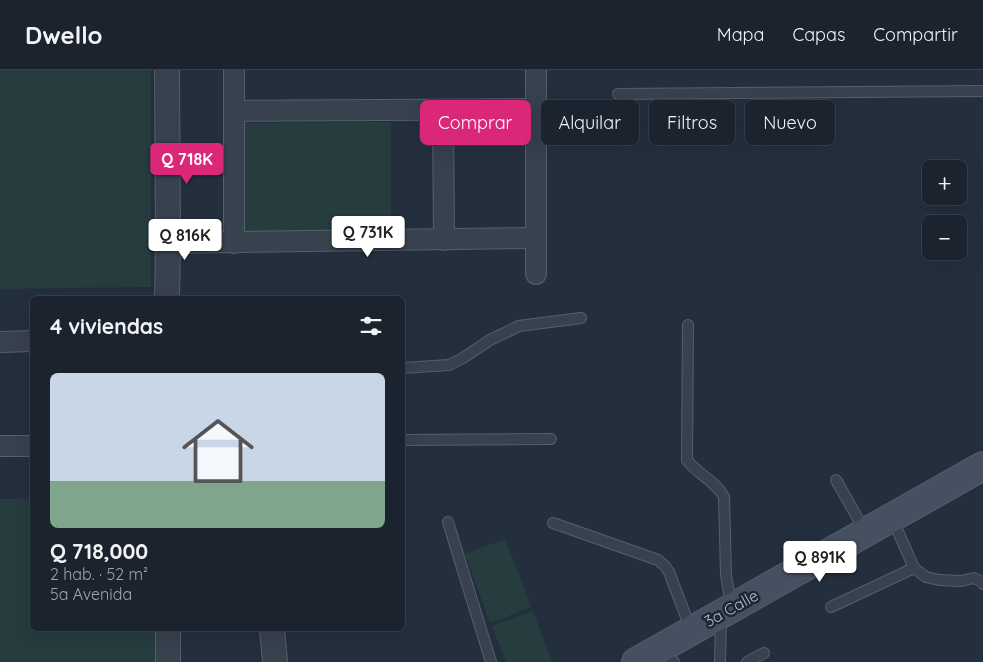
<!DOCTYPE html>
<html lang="es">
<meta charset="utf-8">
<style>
:root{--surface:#1b232e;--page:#282f3a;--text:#f1f3f6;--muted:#a0a4aa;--line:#39404a;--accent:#db2777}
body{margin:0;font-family:Quicksand,sans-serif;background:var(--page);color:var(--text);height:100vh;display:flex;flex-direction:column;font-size:19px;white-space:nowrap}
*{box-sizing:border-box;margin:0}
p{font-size:16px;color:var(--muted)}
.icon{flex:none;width:28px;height:28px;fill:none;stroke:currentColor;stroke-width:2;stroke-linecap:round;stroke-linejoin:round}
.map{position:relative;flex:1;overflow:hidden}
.details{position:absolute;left:30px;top:226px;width:375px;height:335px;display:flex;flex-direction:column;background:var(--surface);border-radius:8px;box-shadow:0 5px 20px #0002,0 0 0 1px var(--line)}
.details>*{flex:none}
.guide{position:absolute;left:420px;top:30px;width:475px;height:45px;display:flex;gap:10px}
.buttons{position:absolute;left:922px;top:90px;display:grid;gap:10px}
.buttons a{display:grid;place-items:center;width:45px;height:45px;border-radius:8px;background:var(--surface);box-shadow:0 5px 20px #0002,0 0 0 1px var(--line);font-size:25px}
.price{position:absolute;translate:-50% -42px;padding:0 11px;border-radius:5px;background:#fff;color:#222;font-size:16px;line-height:32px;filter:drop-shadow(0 1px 2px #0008)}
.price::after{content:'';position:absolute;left:50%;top:30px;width:15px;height:11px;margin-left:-8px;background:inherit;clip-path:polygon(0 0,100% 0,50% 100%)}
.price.selected{background:var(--accent);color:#fff}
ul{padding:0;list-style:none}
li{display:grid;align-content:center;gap:10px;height:265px;padding:0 20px}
li span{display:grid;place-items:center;height:155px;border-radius:8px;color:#555}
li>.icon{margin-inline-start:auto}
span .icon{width:90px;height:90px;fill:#fffc;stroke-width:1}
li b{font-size:21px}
h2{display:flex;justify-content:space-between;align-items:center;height:60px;padding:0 20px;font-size:21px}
.tag{padding:0 18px;border-radius:8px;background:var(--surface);box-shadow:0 5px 20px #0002,0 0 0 1px var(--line);font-size:18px;line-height:45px}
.tag.selected{background:var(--accent);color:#fff}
header{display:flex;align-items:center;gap:30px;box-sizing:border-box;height:70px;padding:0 25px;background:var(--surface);border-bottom:1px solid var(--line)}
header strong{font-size:24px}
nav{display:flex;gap:28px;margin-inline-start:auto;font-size:18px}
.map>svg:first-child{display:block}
.green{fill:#263c3f}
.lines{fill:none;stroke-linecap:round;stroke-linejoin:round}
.service-casing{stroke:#565f6c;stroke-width:12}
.minor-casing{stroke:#565f6c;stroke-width:22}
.tertiary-casing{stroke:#565f6c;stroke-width:26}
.secondary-casing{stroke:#565f6c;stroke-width:30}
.service{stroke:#38414e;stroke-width:10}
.minor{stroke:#38414e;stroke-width:20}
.tertiary{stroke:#38414e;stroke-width:24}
.secondary{stroke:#465061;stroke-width:28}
.labels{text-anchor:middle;stroke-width:5;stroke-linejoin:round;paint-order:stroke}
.street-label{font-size:16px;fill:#b4bcc9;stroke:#1d2633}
</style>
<header>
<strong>Dwello</strong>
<nav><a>Mapa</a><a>Capas</a><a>Compartir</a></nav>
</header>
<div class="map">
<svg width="983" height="592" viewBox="0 0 983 592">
<rect width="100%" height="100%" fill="#242f3e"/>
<!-- green -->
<g class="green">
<path d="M 0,0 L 151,0 L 151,217 L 0,219 Z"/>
<path d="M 391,52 L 391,162 L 244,162 L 244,53 Z"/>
<path d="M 0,429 L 32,429 L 32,559 L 156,559 L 156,592 L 0,592 Z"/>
<path d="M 505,469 L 531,537 L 490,553 L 465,484 Z"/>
<path d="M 533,541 L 552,592 L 506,592 L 492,556 Z"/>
</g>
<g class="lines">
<defs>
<g id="service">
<path d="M 618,24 L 983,21"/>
<path d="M 688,255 L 687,390 C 697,404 716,411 724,427 L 726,505 L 731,535"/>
<path d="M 402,298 L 449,295 L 463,288 L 490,270 L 519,256 L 581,248"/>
<path d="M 402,370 L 551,369"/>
<path d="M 836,410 L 865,461"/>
<path d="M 892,448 L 914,498 L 926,507 L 939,510 L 961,511 L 974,508 L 982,512 L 983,514"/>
<path d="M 448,452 L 491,592"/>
<path d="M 553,453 L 658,490 L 665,496 L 669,502 L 691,560"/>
<path d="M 831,537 L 914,498"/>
<path d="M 660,582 L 674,592"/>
<path d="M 720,592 L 721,548"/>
<path d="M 747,592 L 764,583"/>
</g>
<g id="minor">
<path d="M 536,0 L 536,204"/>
<path d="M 443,40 L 444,170"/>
<path d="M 234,41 L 536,39"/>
<path d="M 168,173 L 535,168"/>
<path d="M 234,173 L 234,0"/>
<path d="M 0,272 L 32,271"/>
<path d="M 0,376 L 32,376"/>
</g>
<g id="tertiary">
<path d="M 167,229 L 168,173 L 167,0"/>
<path d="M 168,559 L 168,592"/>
<path d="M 272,559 L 275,592"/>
</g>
<path id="secondary" d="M 636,592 L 983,396"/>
</defs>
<!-- service casing -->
<use href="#service" class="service-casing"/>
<!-- minor casing -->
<use href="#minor" class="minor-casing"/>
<!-- tertiary casing -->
<use href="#tertiary" class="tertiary-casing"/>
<!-- secondary casing -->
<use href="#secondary" class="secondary-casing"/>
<!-- service -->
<use href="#service" class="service"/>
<!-- minor -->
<use href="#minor" class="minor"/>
<!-- tertiary -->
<use href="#tertiary" class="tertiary"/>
<!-- secondary -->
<use href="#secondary" class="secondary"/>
</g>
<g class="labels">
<!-- street labels -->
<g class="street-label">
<text transform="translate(731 538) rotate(-29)" y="6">3a Calle</text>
</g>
</g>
</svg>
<div class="buttons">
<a>+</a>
<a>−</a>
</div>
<b class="price selected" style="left:187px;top:115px">Q 718K</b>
<b class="price" style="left:368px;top:188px">Q 731K</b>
<b class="price" style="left:185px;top:191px">Q 816K</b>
<b class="price" style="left:820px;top:513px">Q 891K</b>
<div class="guide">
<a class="tag selected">Comprar</a>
<a class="tag">Alquilar</a>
<a class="tag">Filtros</a>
<a class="tag">Nuevo</a>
</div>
<section class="details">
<h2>4 viviendas<svg class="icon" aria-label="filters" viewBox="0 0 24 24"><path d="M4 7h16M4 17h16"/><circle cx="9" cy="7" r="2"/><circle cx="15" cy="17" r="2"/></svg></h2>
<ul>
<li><span style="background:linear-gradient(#c9d6e8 70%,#7fa58c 0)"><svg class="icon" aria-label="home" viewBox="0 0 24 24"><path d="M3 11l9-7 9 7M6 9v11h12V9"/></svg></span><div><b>Q 718,000</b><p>2 hab. · 52 m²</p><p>5a Avenida</p></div></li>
</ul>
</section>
</div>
